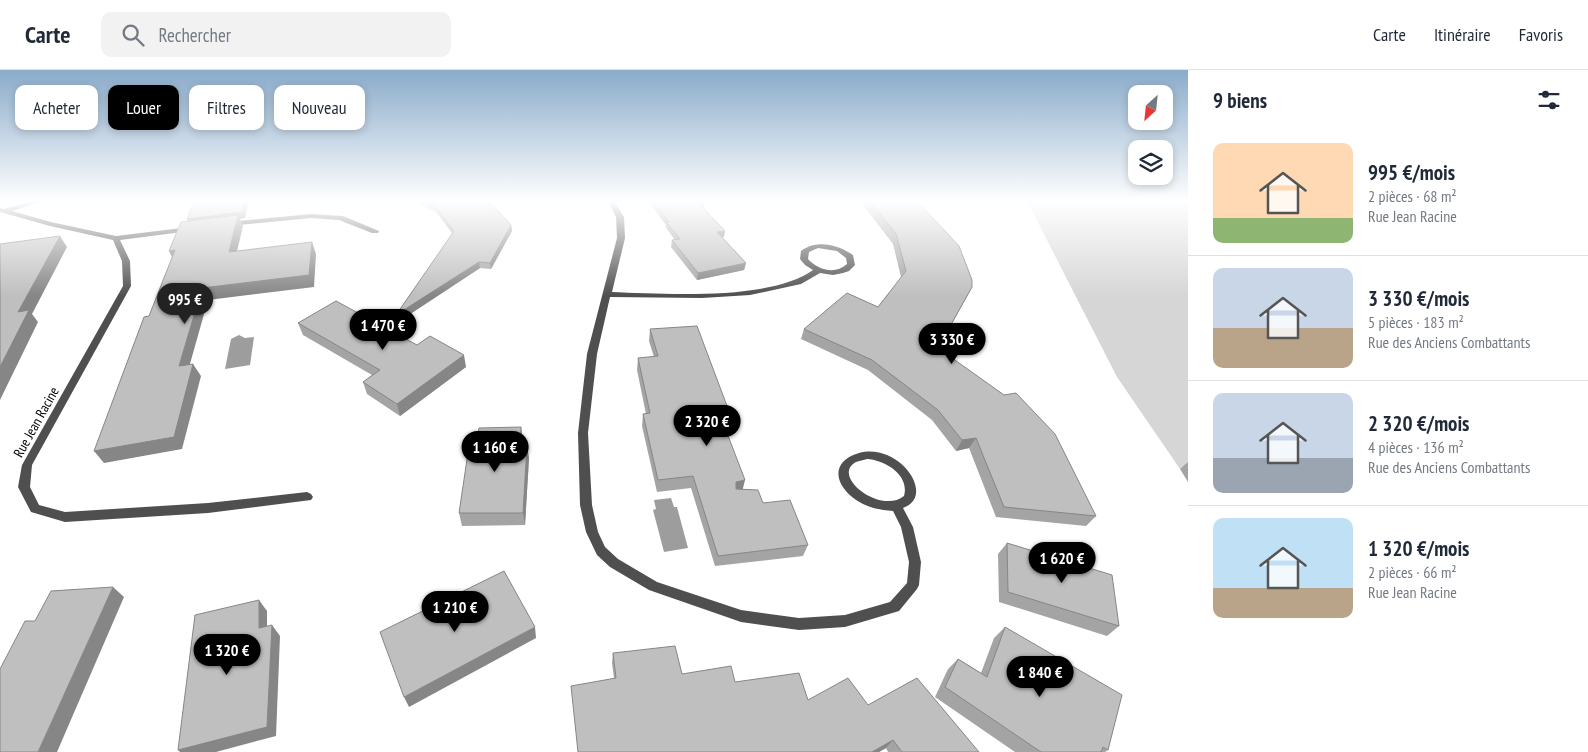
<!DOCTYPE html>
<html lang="fr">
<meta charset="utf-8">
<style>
:root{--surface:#fff;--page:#f2f2f3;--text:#1f2937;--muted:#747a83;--line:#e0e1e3;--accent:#000}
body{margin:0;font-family:"PT Sans Narrow",sans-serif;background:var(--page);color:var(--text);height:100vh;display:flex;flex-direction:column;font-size:19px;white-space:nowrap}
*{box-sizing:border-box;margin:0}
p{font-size:16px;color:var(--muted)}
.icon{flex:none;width:28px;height:28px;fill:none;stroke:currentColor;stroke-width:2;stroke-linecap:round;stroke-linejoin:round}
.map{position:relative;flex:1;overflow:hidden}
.sheet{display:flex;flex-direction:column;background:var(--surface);width:400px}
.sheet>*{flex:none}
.guide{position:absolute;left:15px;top:15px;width:475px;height:45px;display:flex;gap:10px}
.needle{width:32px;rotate:207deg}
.buttons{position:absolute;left:1128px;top:15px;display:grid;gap:10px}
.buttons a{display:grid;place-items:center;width:45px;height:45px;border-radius:10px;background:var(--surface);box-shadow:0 2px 8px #0003;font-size:25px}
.price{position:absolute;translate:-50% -42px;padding:0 11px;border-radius:18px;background:var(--accent);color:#fff;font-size:16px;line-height:32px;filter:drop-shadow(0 1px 2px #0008)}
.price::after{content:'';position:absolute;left:50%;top:30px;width:15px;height:11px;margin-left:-8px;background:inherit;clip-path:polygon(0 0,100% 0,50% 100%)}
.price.active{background:#222;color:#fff}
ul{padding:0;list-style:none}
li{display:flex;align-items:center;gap:15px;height:125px;padding:0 25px}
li+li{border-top:1px solid var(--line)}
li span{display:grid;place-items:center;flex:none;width:140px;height:100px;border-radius:10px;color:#555}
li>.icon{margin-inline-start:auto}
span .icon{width:60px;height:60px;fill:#fffc;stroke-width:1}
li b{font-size:21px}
h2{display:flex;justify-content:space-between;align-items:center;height:60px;padding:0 25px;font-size:21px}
.pill{padding:0 18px;border-radius:10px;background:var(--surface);box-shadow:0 2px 8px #0003;font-size:18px;line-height:45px}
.pill.active{background:var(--accent);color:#fff}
header{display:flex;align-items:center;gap:30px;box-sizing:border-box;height:70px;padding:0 25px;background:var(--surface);border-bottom:1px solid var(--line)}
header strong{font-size:24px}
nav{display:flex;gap:28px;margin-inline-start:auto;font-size:18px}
.search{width:350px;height:45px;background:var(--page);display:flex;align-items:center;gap:12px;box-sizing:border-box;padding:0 18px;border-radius:10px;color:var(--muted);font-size:19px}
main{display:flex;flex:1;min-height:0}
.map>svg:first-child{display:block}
.green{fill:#d6d6d6}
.water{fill:#9d9d9d}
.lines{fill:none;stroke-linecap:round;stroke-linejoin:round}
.minor{fill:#4f4f4f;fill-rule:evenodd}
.wall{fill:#a4a4a4}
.shaded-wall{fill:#868686}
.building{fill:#bfbfbf;stroke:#868686}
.labels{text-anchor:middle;stroke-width:5;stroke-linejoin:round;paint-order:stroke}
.street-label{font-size:14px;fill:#000;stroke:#fff}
</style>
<header>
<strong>Carte</strong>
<div class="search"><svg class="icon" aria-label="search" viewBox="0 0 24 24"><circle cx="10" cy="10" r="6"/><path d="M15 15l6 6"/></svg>Rechercher</div>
<nav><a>Carte</a><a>Itinéraire</a><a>Favoris</a></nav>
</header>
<main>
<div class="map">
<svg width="1188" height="682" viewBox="0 0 1188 682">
<rect width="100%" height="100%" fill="#fff"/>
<!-- green -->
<path class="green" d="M 1027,131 L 1188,131 L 1188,400 L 1180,399 L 1117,307 Z"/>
<!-- water -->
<g class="water">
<path d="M 239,265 L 245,268 L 254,267 L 250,295 L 225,299 L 231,269 Z"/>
<path d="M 671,428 L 674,437 L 677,437 L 688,478 L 664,482 L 653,440 L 656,439 L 654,430 Z"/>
</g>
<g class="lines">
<!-- minor -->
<g class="minor">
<path d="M 33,131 L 43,131 L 12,141 L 51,152 L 116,166 L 190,157 L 194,159 L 190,161 L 120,170 L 130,191 L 131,216 L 32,395 L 30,417 L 39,435 L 65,442 L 208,433 L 307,422 L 311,424 L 313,427 L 311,430 L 208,443 L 65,452 L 31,442 L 18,417 L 22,395 L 123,216 L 122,191 L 113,170 L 50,156 L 0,142 L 0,138 L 4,139 Z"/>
<path d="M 608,131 L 614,131 L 624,147 L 625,168 L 612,222 C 665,224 770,231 813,200 L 805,195 L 800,189 L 801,181 C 817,169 838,175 853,185 L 855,195 L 849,201 L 843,203 L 833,205 L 820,203 L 801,214 L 750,225 L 702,228 L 610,227 L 597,284 L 588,363 L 592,435 L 598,462 L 605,477 L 618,489 L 657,512 L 741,540 L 799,548 L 845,545 L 890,532 L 907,513 L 909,492 L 901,457 L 893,441 C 883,440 873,439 863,434 C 838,422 825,393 859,383 C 899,372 937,426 903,438 L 913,457 L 921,492 L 919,515 L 917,519 L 899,541 L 845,557 L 799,560 L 741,552 L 649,520 L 610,497 L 597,485 L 586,462 L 580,435 L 578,363 L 587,284 L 617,168 L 616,147 ZM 818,178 L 837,181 L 846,188 L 847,194 C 835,205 818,200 808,189 L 809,182 ZM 867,389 C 885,390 910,405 904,426 C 881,445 830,406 856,392 C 859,391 864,390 867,389 Z"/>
<path d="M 311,144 L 343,146 L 379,161 L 378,163 L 372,163 L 339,150 L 311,148 L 229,156 L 225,154 L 229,152 Z"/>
</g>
</g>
<!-- wall -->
<g class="wall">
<path d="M 413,131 L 489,131 L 511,155 L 512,161 L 491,199 L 480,198 L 398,252 L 452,163 L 436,142 Z"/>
<path d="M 648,131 L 704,131 L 704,138 L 703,138 L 724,167 L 722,167 L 746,193 L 744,200 L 697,210 L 671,177 L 672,170 L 675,170 L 666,158 L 666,155 Z"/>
<path d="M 860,131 L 917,131 L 972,217 L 938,278 L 1096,446 L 1086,456 L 996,447 L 969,378 L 956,381 L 932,350 L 868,300 L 801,269 L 804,259 L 878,237 L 901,207 L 893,174 Z"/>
<path d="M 298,253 L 417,275 L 466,297 L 400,346 L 367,324 L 363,312 L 372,305 L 303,265 Z"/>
<path d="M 650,259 L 727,336 L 725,348 L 721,348 L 743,419 L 763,433 L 808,475 L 803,486 L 715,496 L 691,418 L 657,422 L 642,356 L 643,344 L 646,344 L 637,300 L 638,288 L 654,287 L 649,271 Z"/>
<path d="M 523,370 L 523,376 L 529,388 L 525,455 L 462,456 L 459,443 L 476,376 Z"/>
<path d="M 1188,392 L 1188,412 L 1180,399 Z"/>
<path d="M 1007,473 L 1119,556 L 1107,566 L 999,532 L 998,484 Z"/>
<path d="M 1005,557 L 1108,680 L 1105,682 L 1015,682 L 935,627 L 948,599 L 958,589 L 981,603 L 994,568 Z"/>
<path d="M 613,583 L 682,604 L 735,612 L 808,630 L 868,635 L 979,682 L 888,682 L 886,678 L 879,682 L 578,682 L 614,608 L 612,593 Z"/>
</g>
<!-- shaded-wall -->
<g class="shaded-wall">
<path d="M 245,131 L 249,131 L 245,148 L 240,149 L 243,156 L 234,194 L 190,155 L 187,149 Z"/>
<path d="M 705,131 L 704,138 L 697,138 L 698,132 Z"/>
<path d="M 511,155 L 512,161 L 491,199 L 490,193 Z"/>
<path d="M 725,161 L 724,167 L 716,168 L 717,162 Z"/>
<path d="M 60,166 L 67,177 L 32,244 L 38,252 L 0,330 L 0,297 L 18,242 Z"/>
<path d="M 312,172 L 316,184 L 314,217 L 208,230 L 186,308 L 179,296 L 202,218 Z"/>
<path d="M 175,180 L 175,193 L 169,181 Z"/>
<path d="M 479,192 L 480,198 L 398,252 L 396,245 Z"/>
<path d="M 746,193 L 744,200 L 697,210 L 698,203 Z"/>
<path d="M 464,285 L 466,297 L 400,346 L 397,334 Z"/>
<path d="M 193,294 L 201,306 L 182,379 L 104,393 L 94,381 Z"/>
<path d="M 521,357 L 523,370 L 522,388 L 520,376 Z"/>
<path d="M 976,368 L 969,378 L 956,381 L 962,370 Z"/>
<path d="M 527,375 L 529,388 L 525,455 L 523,443 Z"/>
<path d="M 745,410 L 742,422 L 733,423 L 736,412 Z"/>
<path d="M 113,517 L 124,527 L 57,682 L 38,682 Z"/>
<path d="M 259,530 L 267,541 L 267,569 L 259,558 Z"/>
<path d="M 272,555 L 280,566 L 276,666 L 216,682 L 180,682 L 178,680 Z"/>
<path d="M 535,557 L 536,568 L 409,637 L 404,627 Z"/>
<path d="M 893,670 L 886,678 L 879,682 L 872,682 Z"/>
</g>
<!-- building -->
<g class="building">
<path d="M 194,131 L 245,131 L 242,142 L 187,149 Z"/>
<path d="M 425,131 L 489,131 L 511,155 L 490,193 L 479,192 L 396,245 L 454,161 L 435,136 Z"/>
<path d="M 653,131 L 704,131 L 698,132 L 725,161 L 717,162 L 746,193 L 698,203 L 672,170 L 680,169 L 666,152 L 669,152 Z"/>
<path d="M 870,131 L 917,131 L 959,176 L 972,210 L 972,217 L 938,278 L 1004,325 L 1016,323 L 1055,364 L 1096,446 L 1004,437 L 976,368 L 962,370 L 938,340 L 872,290 L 804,259 L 847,223 L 878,237 L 906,201 L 896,164 Z"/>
<path d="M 238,145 L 229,182 L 312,172 L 309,205 L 202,218 L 179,296 L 193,294 L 174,367 L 94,381 L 144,247 L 149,246 L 175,180 L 169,181 L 181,152 Z"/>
<path d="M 60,166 L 18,242 L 29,240 L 0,297 L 0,174 Z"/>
<path d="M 336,231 L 417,275 L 430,266 L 464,285 L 397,334 L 363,312 L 380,300 L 298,253 Z"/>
<path d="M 697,256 L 727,336 L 717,337 L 745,410 L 736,412 L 736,419 L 758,420 L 763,433 L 790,430 L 808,475 L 718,486 L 693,406 L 658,410 L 643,344 L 650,343 L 638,288 L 658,286 L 650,259 Z"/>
<path d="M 521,357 L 520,376 L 527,375 L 523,443 L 459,443 L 469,376 L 476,376 L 479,358 Z"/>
<path d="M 1007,473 L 1112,505 L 1119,556 L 1008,522 Z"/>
<path d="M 504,501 L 535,557 L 404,627 L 380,562 Z"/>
<path d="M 113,517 L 38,682 L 0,682 L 0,599 L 25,551 L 35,551 L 51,521 Z"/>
<path d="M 259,530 L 259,558 L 272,555 L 267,657 L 178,680 L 195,545 Z"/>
<path d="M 1005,557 L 1122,625 L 1108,680 L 1103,677 L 1101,682 L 1041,682 L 945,617 L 958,589 L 987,607 Z"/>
<path d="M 675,576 L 682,604 L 731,596 L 735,612 L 799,603 L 808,630 L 848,608 L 868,635 L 917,608 L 979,682 L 902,682 L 893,670 L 872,682 L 578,682 L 571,616 L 616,608 L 613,583 Z"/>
</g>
<!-- sky -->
<linearGradient id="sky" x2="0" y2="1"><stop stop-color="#8aabca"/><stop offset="0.58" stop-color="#fff"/><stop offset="1" stop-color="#fff" stop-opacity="0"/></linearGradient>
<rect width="1188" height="226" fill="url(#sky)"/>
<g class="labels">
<!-- street labels -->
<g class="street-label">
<text transform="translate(36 352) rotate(-61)" y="5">Rue Jean Racine</text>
</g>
</g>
</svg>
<div class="buttons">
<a><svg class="needle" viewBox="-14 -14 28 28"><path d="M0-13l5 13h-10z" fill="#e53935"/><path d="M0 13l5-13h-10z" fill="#747a83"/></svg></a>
<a><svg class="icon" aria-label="layers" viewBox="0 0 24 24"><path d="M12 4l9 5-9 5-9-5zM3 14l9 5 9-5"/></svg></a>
</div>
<b class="price active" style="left:185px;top:255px">995 €</b>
<b class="price" style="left:383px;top:281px">1 470 €</b>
<b class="price" style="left:952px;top:295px">3 330 €</b>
<b class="price" style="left:707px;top:377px">2 320 €</b>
<b class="price" style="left:495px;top:403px">1 160 €</b>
<b class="price" style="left:1062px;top:514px">1 620 €</b>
<b class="price" style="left:455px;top:563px">1 210 €</b>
<b class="price" style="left:227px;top:606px">1 320 €</b>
<b class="price" style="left:1040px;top:628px">1 840 €</b>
<div class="guide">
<a class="pill">Acheter</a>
<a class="pill active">Louer</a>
<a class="pill">Filtres</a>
<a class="pill">Nouveau</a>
</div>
</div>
<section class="sheet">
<h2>9 biens<svg class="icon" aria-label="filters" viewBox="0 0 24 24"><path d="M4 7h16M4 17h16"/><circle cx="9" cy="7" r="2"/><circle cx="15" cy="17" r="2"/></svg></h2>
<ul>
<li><span style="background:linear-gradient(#ffd9b3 75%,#8fb573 0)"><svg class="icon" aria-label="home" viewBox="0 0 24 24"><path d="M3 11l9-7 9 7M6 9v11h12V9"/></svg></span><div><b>995 €/mois</b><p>2 pièces · 68 m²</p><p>Rue Jean Racine</p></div></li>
<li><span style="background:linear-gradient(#c9d6e8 60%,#b9a48a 0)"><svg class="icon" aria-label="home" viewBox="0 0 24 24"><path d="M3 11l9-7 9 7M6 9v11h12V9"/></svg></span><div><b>3 330 €/mois</b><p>5 pièces · 183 m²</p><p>Rue des Anciens Combattants</p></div></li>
<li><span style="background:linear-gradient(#c9d6e8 65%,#9aa5b1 0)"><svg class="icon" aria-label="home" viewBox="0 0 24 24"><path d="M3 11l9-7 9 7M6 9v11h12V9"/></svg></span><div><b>2 320 €/mois</b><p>4 pièces · 136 m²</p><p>Rue des Anciens Combattants</p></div></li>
<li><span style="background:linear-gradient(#bfe0f5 70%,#b9a48a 0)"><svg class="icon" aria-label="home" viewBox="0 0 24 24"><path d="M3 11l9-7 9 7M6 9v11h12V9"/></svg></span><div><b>1 320 €/mois</b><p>2 pièces · 66 m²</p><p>Rue Jean Racine</p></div></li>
</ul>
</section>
</main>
